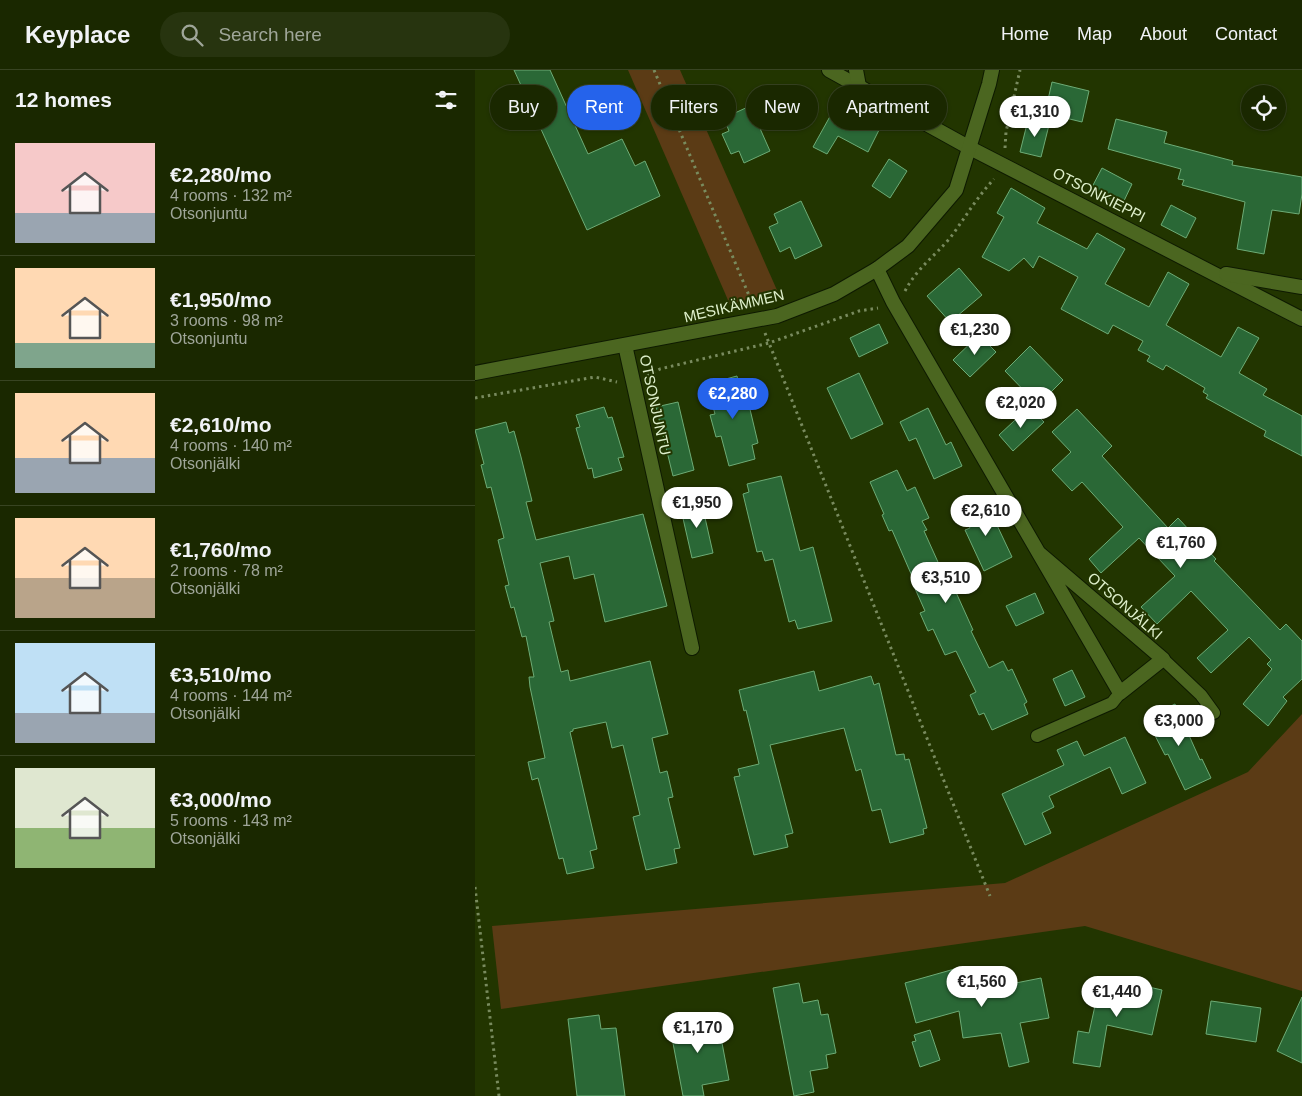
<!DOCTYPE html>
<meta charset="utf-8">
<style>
:root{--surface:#1a2800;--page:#27340f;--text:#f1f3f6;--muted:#9fa699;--line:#384422;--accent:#2563eb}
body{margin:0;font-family:Helvetica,sans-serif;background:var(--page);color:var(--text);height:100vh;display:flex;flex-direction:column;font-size:19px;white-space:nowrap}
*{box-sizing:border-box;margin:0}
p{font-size:16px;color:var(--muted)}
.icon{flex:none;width:28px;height:28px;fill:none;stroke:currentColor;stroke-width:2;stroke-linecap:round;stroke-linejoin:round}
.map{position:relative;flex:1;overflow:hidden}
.panel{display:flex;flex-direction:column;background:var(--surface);width:475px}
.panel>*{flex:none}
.top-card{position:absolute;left:15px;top:15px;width:475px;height:45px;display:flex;gap:10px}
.fabs{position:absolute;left:766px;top:15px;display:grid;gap:10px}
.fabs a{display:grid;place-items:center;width:45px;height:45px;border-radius:50%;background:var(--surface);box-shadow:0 1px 4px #0004,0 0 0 1px var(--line);font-size:25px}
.price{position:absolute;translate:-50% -42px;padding:0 11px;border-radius:18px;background:#fff;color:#222;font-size:16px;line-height:32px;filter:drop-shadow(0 1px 2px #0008)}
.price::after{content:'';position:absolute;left:50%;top:30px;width:15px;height:11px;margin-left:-8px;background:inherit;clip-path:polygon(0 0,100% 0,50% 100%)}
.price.on{background:var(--accent);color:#fff}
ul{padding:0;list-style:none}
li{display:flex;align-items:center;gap:15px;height:125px;padding:0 15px}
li+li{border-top:1px solid var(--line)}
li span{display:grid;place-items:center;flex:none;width:140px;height:100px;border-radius:0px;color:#555}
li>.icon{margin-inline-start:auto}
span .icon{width:60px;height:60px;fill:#fffc;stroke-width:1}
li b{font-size:21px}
h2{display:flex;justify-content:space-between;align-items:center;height:60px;padding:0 15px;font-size:21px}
.chip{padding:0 18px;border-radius:22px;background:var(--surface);box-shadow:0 1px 4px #0004,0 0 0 1px var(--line);font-size:18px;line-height:45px}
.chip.on{background:var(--accent);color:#fff}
header{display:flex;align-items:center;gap:30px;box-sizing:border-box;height:70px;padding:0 25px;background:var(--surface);border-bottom:1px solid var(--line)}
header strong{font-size:24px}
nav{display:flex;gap:28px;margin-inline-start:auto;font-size:18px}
.search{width:350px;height:45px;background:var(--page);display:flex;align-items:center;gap:12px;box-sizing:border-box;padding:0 18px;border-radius:28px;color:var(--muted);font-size:19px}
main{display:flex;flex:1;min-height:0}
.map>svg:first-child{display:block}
.green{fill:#5b3b15}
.building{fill:#2a6836;stroke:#6dac76}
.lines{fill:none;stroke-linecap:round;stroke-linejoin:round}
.service-casing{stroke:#0e1a00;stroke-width:14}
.minor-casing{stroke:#0e1a00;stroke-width:16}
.path{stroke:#798b5e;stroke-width:3;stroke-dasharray:2.5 4;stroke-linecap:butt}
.service{stroke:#4b6620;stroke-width:12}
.minor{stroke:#4b6620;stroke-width:14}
.labels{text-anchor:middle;stroke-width:4;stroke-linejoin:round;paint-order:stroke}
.street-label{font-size:15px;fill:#dff0cc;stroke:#223500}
</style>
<header>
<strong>Keyplace</strong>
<div class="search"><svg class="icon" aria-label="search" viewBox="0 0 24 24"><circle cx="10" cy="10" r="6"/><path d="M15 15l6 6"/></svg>Search here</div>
<nav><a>Home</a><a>Map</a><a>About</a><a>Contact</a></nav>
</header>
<main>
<section class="panel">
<h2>12 homes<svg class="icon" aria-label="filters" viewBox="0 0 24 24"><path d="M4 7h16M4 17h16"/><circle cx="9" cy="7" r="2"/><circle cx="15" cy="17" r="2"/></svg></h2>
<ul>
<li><span style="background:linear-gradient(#f6c9c9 70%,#9aa5b1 0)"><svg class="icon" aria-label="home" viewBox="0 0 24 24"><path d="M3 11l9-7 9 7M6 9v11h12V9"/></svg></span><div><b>€2,280/mo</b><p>4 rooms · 132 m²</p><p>Otsonjuntu</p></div></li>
<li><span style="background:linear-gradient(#ffd9b3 75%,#7fa58c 0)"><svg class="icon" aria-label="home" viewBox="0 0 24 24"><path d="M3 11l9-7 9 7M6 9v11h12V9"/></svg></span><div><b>€1,950/mo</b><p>3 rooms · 98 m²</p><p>Otsonjuntu</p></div></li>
<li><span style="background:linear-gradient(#ffd9b3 65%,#9aa5b1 0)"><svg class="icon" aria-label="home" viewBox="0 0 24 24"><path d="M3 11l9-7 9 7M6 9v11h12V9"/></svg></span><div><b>€2,610/mo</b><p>4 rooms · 140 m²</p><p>Otsonjälki</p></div></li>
<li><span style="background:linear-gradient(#ffd9b3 60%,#b9a48a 0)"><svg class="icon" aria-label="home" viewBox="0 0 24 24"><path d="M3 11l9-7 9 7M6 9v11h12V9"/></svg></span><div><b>€1,760/mo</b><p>2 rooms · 78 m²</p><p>Otsonjälki</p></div></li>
<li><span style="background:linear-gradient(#bfe0f5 70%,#9aa5b1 0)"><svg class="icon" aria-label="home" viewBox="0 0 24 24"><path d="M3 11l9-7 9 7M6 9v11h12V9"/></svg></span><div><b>€3,510/mo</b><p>4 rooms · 144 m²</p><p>Otsonjälki</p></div></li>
<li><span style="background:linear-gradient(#dfe7d0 60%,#8fb573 0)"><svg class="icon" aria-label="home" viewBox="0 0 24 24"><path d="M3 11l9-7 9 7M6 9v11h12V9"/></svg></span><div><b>€3,000/mo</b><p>5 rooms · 143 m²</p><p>Otsonjälki</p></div></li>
</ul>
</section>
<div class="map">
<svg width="827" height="1026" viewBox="0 0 827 1026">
<rect width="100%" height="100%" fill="#223500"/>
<!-- green -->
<g class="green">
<path d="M 153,0 L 205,0 L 305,227 L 256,237 Z"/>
<path d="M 827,644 L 827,921 L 610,856 L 26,939 L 17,856 L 530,813 L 773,702 Z"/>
</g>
<!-- building -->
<g class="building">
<path d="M 39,0 L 75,0 L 113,84 L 147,69 L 160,96 L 170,91 L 185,126 L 112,160 Z"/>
<path d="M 577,12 L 614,21 L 607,52 L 570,43 Z"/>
<path d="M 363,32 L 407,54 L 393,82 L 363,66 L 352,84 L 338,77 Z"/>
<path d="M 275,36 L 295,81 L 269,93 L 264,81 L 256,84 L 247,64 L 254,61 L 249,48 Z"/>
<path d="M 641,49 L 692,62 L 689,73 L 758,91 L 757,95 L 827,107 L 827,124 L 824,144 L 797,140 L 789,184 L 762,179 L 770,132 L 707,115 L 709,110 L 703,109 L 706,99 L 633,79 Z"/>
<path d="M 553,50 L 574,55 L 566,87 L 545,82 Z"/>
<path d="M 414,89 L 432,101 L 415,128 L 397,116 Z"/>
<path d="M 627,98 L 657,114 L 647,135 L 616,119 Z"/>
<path d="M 536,118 L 570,138 L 562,153 L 612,179 L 622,163 L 650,179 L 630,214 L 674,237 L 693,202 L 714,214 L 691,255 L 746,287 L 763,257 L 784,268 L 764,303 L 792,319 L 788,325 L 827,346 L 827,386 L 789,366 L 791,361 L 731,328 L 733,325 L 728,322 L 730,318 L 691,295 L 688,300 L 672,291 L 675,286 L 663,280 L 668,271 L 638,255 L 633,264 L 586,239 L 603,207 L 564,186 L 558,198 L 549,188 L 534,201 L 507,187 L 529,147 L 522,143 Z"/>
<path d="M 326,131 L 347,176 L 320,189 L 315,177 L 305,182 L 294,157 L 303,153 L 299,144 Z"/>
<path d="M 696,135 L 721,148 L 711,168 L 686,155 Z"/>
<path d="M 484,198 L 507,225 L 475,252 L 452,226 Z"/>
<path d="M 404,254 L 413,273 L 384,287 L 375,268 Z"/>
<path d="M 504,265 L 521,282 L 495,307 L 478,290 Z"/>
<path d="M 555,276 L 588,310 L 563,335 L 530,301 Z"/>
<path d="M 384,303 L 408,354 L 376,369 L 352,318 Z"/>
<path d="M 262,306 L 264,315 L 269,314 L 283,373 L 277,375 L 280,389 L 254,396 L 246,366 L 241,367 L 235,345 L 240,344 L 232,314 Z"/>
<path d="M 203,332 L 219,400 L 198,406 L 181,337 Z"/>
<path d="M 129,337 L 133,348 L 137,347 L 149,387 L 143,388 L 147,400 L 119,408 L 117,398 L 113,399 L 101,358 L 105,357 L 101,345 Z"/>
<path d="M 554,337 L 569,352 L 538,381 L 524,365 Z"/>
<path d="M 453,338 L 471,375 L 476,372 L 487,396 L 459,409 L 441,368 L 434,371 L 425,352 Z"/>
<path d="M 602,339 L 637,376 L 627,386 L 693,458 L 703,448 L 741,489 L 739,491 L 805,560 L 811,554 L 827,571 L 827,609 L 808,627 L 812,631 L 793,656 L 768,634 L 797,599 L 792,594 L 796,590 L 774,567 L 736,603 L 722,588 L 753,560 L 716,521 L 682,554 L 666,537 L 700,506 L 664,468 L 626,503 L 614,489 L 648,457 L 607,412 L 597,421 L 577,400 L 596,382 L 577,362 Z"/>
<path d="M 31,352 L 34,363 L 39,361 L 46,387 L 57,431 L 51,432 L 61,470 L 168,444 L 192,536 L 130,552 L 119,504 L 99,509 L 94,486 L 65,493 L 79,551 L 74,552 L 86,602 L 93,600 L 95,611 L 175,591 L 193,664 L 177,668 L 185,703 L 192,701 L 198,727 L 193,728 L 205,778 L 199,779 L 202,793 L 171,800 L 158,747 L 165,745 L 148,675 L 137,678 L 131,652 L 98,659 L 98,661 L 95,662 L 122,779 L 115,781 L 119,798 L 92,804 L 88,788 L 84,789 L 63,708 L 57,710 L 53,692 L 70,688 L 55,617 L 54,607 L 59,607 L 51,566 L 47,567 L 39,537 L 36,538 L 30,516 L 34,515 L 23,470 L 29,468 L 16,417 L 12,418 L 6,395 L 9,394 L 0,360 Z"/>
<path d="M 422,400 L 432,421 L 440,417 L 454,448 L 447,451 L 452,460 L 449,461 L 467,501 L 469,500 L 473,510 L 475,509 L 498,560 L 496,561 L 514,598 L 528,591 L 533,601 L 537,599 L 552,632 L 549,634 L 553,644 L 517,660 L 509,643 L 504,645 L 495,625 L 501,622 L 481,581 L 470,585 L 458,559 L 453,561 L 445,543 L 450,541 L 438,514 L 440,513 L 417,460 L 414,461 L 407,445 L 409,444 L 395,412 Z"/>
<path d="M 306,406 L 325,481 L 338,477 L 357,551 L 323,559 L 320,550 L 314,552 L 298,489 L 290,491 L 287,481 L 282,482 L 268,424 L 274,422 L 272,414 Z"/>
<path d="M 226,430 L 238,483 L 217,488 L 205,435 Z"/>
<path d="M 511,432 L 537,487 L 509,501 L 490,460 L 495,458 L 488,442 Z"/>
<path d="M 560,523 L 569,543 L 541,556 L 531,536 Z"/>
<path d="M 597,600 L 610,627 L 590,636 L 578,609 Z"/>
<path d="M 339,601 L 344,621 L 396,606 L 399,615 L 404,613 L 421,685 L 429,684 L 430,690 L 434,689 L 452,758 L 448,759 L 449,764 L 415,773 L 406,739 L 397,741 L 386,699 L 381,701 L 369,658 L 295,675 L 318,763 L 310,765 L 313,777 L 279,785 L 259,707 L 265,706 L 263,699 L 284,694 L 271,640 L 269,641 L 264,620 Z"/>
<path d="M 700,634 L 725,690 L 727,689 L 736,708 L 710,720 L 693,684 L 690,685 L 671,648 Z"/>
<path d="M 650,667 L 671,713 L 647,724 L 635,697 L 574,726 L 579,737 L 567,743 L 576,763 L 550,775 L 527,724 L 589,695 L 582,680 L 602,671 L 609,686 Z"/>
<path d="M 483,898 L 490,923 L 566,908 L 574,948 L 545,953 L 554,992 L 534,997 L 526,963 L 488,968 L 484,941 L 441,953 L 430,913 Z"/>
<path d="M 643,910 L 687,920 L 677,965 L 632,955 L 625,997 L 598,993 L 603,961 L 614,963 L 625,913 L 641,917 Z"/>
<path d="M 324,913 L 328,933 L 343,930 L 346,945 L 353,944 L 361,983 L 351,985 L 353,998 L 335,1001 L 339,1022 L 319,1026 L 298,918 Z"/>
<path d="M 827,927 L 827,993 L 802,981 Z"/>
<path d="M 736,931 L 786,938 L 781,972 L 731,964 Z"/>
<path d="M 235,944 L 238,959 L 244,957 L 254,1010 L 227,1015 L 229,1026 L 208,1026 L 194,952 Z"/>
<path d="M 124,945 L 126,959 L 141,958 L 150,1026 L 102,1026 L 93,949 Z"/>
<path d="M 455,960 L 465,990 L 445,997 L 437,972 L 441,971 L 439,965 Z"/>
</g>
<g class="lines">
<defs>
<g id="service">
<path d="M 688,589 L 726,625 L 739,643"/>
<path d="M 562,666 L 637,633 L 645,623"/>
</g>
<g id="minor">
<path d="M 354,0 L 495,78 L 827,249"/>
<path d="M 381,0 L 384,16"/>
<path d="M 402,199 L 418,232 L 645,623 L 688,589 L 564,483"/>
<path d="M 751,204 L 827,217"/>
<path d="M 150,275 L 217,578"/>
<path d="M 0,303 L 302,246 L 359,224 L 402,199 L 433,176 L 481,120 L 514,14 L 517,0"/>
</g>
</defs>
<!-- service casing -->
<use href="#service" class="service-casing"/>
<!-- minor casing -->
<use href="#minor" class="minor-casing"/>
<!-- path -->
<g class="path">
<path d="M 179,0 L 278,235"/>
<path d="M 530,78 L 531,62 L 545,0"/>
<path d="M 430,221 C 442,198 459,187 475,168 C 490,148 502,127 519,109"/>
<path d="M 290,263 L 515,826"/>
<path d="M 172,306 L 185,299 L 294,273 L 384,241 L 403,238"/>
<path d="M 0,328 L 120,307 L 142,312"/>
<path d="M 0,817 L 24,1026"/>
</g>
<!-- service -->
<use href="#service" class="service"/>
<!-- minor -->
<use href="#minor" class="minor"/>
</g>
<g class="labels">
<!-- street labels -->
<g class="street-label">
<text transform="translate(624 125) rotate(27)" y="5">OTSONKIEPPI</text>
<text transform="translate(259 236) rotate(-13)" y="5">MESIKÄMMEN</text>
<text transform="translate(180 335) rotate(78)" y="5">OTSONJUNTU</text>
<text transform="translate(650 536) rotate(41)" y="5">OTSONJÄLKI</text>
</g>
</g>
</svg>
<div class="fabs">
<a><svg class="icon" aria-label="locate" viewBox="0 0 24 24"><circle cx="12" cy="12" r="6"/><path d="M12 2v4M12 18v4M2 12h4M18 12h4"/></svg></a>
</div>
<b class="price" style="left:560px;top:68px">€1,310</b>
<b class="price" style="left:500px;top:286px">€1,230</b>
<b class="price on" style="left:258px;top:350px">€2,280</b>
<b class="price" style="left:546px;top:359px">€2,020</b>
<b class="price" style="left:222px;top:459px">€1,950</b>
<b class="price" style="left:511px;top:467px">€2,610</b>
<b class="price" style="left:706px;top:499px">€1,760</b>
<b class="price" style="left:471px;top:534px">€3,510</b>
<b class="price" style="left:704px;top:677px">€3,000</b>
<b class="price" style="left:507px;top:938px">€1,560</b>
<b class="price" style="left:642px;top:948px">€1,440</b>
<b class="price" style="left:223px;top:984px">€1,170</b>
<div class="top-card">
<a class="chip">Buy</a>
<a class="chip on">Rent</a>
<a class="chip">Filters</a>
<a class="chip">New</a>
<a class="chip">Apartment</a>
</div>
</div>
</main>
